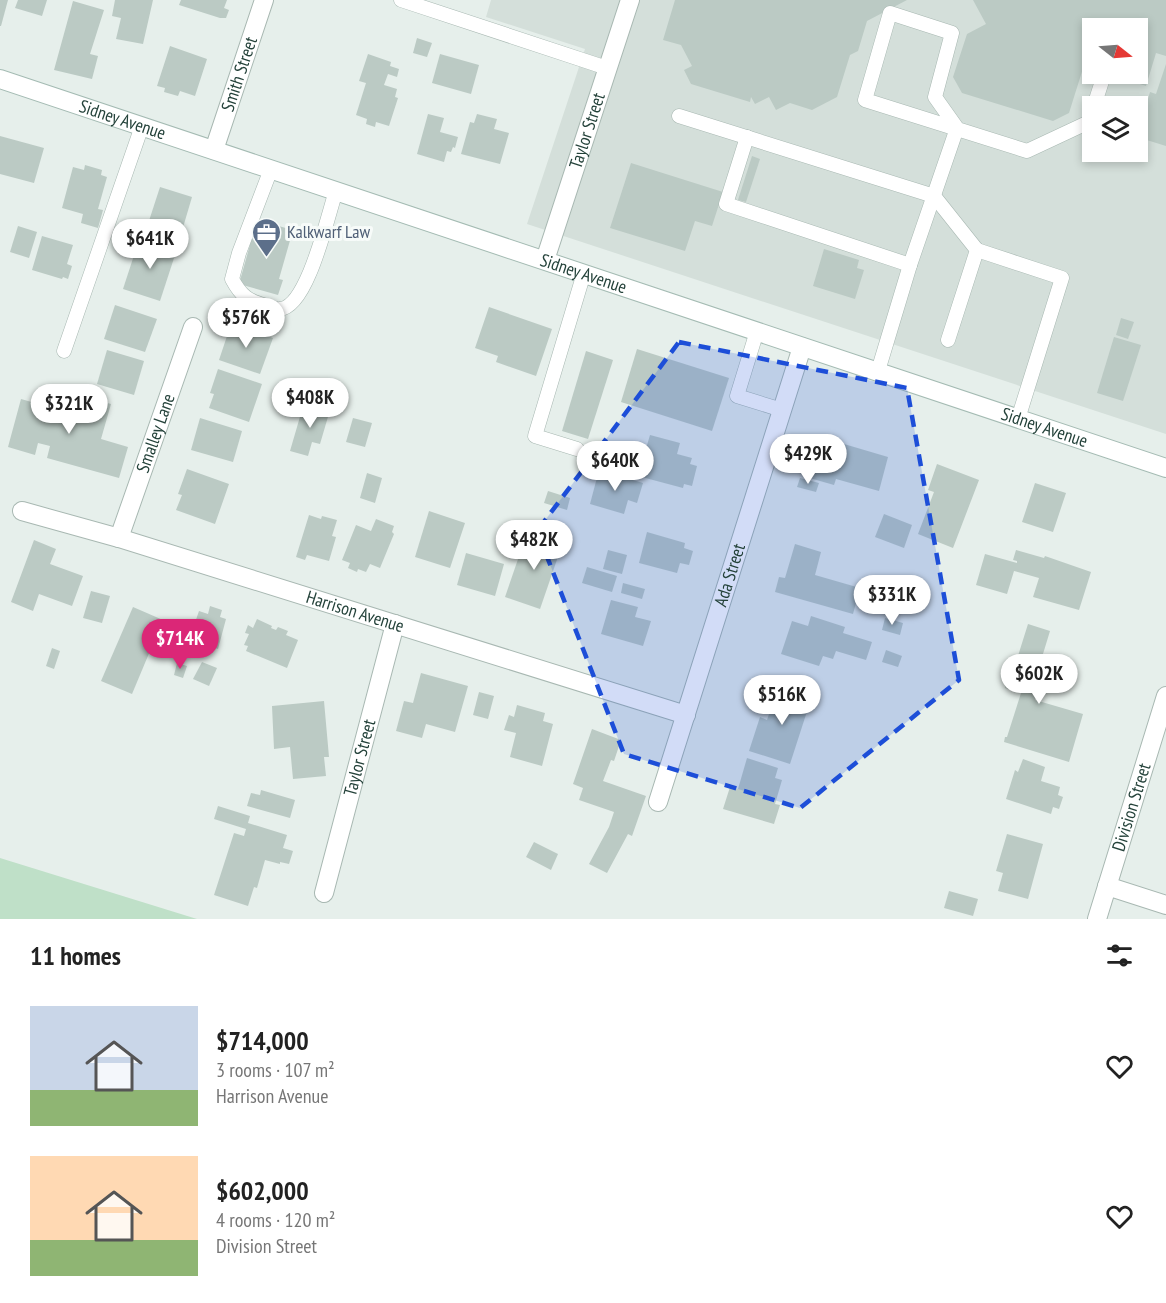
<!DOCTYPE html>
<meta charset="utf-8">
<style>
:root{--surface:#fff;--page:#f2f2f2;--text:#222;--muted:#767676;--accent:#db2777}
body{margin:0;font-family:"PT Sans Narrow",sans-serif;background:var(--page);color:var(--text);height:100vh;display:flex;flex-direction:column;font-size:22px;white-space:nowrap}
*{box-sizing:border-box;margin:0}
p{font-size:20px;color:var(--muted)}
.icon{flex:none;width:33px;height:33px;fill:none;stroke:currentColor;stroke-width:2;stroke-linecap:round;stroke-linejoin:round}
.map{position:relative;height:919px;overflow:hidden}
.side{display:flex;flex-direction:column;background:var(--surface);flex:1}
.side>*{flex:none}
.needle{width:39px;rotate:107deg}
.controls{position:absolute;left:1082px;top:18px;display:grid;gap:12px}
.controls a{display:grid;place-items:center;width:66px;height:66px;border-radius:0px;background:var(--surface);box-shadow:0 3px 9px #0003;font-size:30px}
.price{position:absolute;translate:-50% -51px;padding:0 14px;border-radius:21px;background:#fff;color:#222;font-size:20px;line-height:39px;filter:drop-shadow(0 2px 3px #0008)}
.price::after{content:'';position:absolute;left:50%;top:36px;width:18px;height:14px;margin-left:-9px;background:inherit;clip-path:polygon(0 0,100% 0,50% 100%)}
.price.selected{background:var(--accent);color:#fff}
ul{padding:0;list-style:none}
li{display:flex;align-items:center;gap:18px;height:150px;padding:0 30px}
li span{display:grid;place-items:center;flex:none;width:168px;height:120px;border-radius:0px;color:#555}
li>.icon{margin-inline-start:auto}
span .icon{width:72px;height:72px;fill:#fffc;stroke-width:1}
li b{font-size:26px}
h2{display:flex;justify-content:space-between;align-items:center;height:72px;padding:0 30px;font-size:26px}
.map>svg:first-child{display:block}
.built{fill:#d4dfda;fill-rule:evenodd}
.green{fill:#bfe0c8}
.building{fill:#bbcac4}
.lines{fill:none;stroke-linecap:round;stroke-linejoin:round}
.lane-casing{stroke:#a8b8b2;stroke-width:15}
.street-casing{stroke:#a8b8b2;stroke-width:20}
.secondary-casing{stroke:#a4bbb3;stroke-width:20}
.lane{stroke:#fff;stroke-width:14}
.street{stroke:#fff;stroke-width:18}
.secondary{stroke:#fff;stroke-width:18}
.marked{fill:#1d4ed8;fill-opacity:0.2;stroke:#1d4ed8;stroke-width:4.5;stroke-dasharray:12 8;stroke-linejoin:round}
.labels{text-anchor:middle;stroke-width:6;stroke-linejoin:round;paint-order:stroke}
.street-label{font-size:18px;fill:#24423a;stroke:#f7fbf9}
.service-label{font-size:18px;fill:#4e5e75;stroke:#f7fbf9;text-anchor:start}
</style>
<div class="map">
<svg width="1166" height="919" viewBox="0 0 1166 919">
<rect width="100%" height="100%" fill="#e6efeb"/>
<!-- built -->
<path class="built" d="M 491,0 L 1166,0 L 1166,434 L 527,224 L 585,49 L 486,17 ZM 1092,28 L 1137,28 L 1137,74 L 1092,74 ZM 1092,106 L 1137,106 L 1137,152 L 1092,152 Z"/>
<!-- green -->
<path class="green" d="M 0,858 L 197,919 L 0,919 Z"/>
<!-- building -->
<g class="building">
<path d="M 0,0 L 8,0 L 1,26 L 0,26 Z"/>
<path d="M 18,0 L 47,0 L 42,16 L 15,8 Z"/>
<path d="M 115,0 L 153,0 L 143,44 L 116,39 L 121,18 L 112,16 Z"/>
<path d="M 181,0 L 227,0 L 224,8 L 229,10 L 226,18 L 220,18 L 179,5 Z"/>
<path d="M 675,0 L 907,0 L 867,21 L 858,51 L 850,55 L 837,97 L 812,110 L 790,103 L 776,110 L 769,97 L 755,104 L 751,97 L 750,102 L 691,84 L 684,70 L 692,66 L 681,45 L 663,40 Z"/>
<path d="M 973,0 L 1166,0 L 1166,56 L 1156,53 L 1146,86 L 1116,76 L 1117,74 L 1137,74 L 1137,28 L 1092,28 L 1092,55 L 1083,59 L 1085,62 L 1069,113 L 1053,121 L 962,93 L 953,77 L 967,34 L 986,24 Z"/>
<path d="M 73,1 L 104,10 L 90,54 L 98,56 L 92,79 L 54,70 Z"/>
<path d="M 417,38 L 432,43 L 427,57 L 413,53 Z"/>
<path d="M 170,46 L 207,59 L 195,96 L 180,91 L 178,96 L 164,92 L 165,88 L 157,86 Z"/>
<path d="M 368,54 L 391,62 L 390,66 L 399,69 L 397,77 L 388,74 L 384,85 L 397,89 L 395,97 L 398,98 L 389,126 L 376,122 L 375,127 L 366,124 L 367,119 L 356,115 L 366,83 L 359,81 Z"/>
<path d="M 440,54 L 479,65 L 471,94 L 432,83 Z"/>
<path d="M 1166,64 L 1166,146 L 1137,137 L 1150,92 L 1156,94 Z"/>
<path d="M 428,114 L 444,118 L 440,132 L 458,137 L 455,148 L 453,147 L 451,152 L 447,151 L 444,162 L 417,154 Z"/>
<path d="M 477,114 L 497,119 L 494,129 L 509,133 L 500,164 L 461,154 L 470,122 L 474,123 Z"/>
<path d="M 0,136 L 44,148 L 34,183 L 0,174 Z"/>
<path d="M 752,156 L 760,159 L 746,202 L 738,200 Z"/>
<path d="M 631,163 L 723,192 L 712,226 L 695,221 L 685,251 L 610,228 Z"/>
<path d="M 85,165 L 102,170 L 101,175 L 107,177 L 98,209 L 103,210 L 98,228 L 81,223 L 83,214 L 62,208 L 73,167 L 84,170 Z"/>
<path d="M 160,187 L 192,197 L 179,241 L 146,230 Z"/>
<path d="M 257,220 L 293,230 L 279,279 L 283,280 L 278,295 L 239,284 Z"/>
<path d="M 18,226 L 37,232 L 29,258 L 10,252 Z"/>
<path d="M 42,236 L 73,245 L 67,264 L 72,266 L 68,279 L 63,277 L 62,279 L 32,270 Z"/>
<path d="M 139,240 L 176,252 L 160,301 L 123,289 Z"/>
<path d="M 824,249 L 859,260 L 857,268 L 864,270 L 855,299 L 813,286 Z"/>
<path d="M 115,305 L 157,319 L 145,352 L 104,339 Z"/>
<path d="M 489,307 L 552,329 L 536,376 L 496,362 L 498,356 L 475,348 Z"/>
<path d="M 1121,318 L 1134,322 L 1128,339 L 1116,335 Z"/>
<path d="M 231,324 L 273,338 L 260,374 L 219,360 Z"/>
<path d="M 1114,337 L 1141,345 L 1123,401 L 1097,393 Z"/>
<path d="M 637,349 L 729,378 L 712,431 L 621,402 Z"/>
<path d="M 107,350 L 144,361 L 134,395 L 97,384 Z"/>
<path d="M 586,351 L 613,360 L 588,439 L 562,431 Z"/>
<path d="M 218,369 L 262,384 L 249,422 L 209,408 L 214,394 L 210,393 Z"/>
<path d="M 86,397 L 111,404 L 101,439 L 128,447 L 119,478 L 47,458 L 50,446 L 38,443 L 35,455 L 8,447 L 21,399 L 63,411 L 66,403 L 83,408 Z"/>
<path d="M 304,403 L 330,410 L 320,444 L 312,442 L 308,456 L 290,451 Z"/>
<path d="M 200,418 L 242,431 L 233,462 L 191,450 Z"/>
<path d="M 353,418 L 372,423 L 365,447 L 346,442 Z"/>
<path d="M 650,435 L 680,443 L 677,454 L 692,458 L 690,464 L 697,466 L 692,486 L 684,484 L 683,488 L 638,476 Z"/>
<path d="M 844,444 L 888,457 L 879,491 L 836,479 L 834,485 L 806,477 L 813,452 L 839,459 Z"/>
<path d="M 937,464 L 979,480 L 953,548 L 918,534 L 934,492 L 928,490 Z"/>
<path d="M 187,469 L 229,484 L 215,524 L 176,510 L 182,495 L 178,494 Z"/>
<path d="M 599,470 L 643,483 L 637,503 L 628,500 L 624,514 L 590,504 Z"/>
<path d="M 367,473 L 382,478 L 375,503 L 360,498 Z"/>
<path d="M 800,478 L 819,483 L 816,492 L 797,487 Z"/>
<path d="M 1035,483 L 1066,493 L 1053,532 L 1022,522 Z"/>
<path d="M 548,491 L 570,498 L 567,510 L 544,503 Z"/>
<path d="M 429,511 L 465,523 L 450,568 L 415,557 Z"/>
<path d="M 884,514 L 912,525 L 904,548 L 875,537 Z"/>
<path d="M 309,515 L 321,519 L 322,516 L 337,520 L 332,536 L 336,537 L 329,561 L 307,555 L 305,560 L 296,557 Z"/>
<path d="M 376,519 L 394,526 L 392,532 L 394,534 L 380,568 L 370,564 L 366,572 L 358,569 L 357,572 L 348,568 L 350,563 L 342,560 L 356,525 L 371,531 Z"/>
<path d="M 647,532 L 685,543 L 684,548 L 693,551 L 689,565 L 680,563 L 677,573 L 639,563 Z"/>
<path d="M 527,533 L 562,545 L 540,609 L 505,597 Z"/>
<path d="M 34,540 L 56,549 L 50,564 L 83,576 L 72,606 L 39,594 L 33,611 L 11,602 Z"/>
<path d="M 795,544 L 821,552 L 815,575 L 860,588 L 853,614 L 775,592 L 779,577 L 785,578 Z"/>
<path d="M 608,550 L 627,555 L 622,574 L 603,569 Z"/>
<path d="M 1016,550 L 1044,558 L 1045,556 L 1091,572 L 1079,610 L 1033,597 L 1039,578 L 1014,571 L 1007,594 L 976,585 L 985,554 L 1017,563 L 1017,561 L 1013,560 Z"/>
<path d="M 466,553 L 504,564 L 495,596 L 457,585 Z"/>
<path d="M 587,567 L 617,576 L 612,592 L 582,583 Z"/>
<path d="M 623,583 L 645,589 L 642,599 L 621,593 Z"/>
<path d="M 91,591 L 110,596 L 102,623 L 83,618 Z"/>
<path d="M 611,600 L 638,607 L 635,617 L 651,621 L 643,646 L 601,634 Z"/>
<path d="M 210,606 L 222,610 L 220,617 L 226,619 L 218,649 L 189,640 L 199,611 L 208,614 Z"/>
<path d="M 133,607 L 163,620 L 132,694 L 101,681 Z"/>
<path d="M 811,616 L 845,627 L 843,633 L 872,642 L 866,660 L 836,651 L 833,659 L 823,656 L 819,666 L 781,654 L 792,621 L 808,626 Z"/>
<path d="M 885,618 L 903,623 L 900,635 L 882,630 Z"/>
<path d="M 257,619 L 272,626 L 271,628 L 276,630 L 278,627 L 288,631 L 286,635 L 298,640 L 287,668 L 246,651 L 248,646 L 244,645 L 249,634 L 245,633 L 248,625 L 253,628 Z"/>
<path d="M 1028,624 L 1050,631 L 1039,667 L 1045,668 L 1035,700 L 1083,714 L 1069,762 L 1004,742 L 1005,737 L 1007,737 L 1021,693 L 1005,688 L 1014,659 L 1017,659 Z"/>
<path d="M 52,648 L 60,651 L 54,669 L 46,666 Z"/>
<path d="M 886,650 L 902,656 L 898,667 L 882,662 Z"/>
<path d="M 202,662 L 217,668 L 209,686 L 193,679 Z"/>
<path d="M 177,663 L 187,666 L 183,678 L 174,675 Z"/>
<path d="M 421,673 L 468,686 L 455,732 L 426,724 L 422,738 L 396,731 L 404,701 L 413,703 Z"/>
<path d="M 781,687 L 812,696 L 790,764 L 749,751 L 760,717 L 767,720 L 773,702 L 776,702 Z"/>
<path d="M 479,692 L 494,696 L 488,719 L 473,715 Z"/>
<path d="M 324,701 L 329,757 L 324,757 L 326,776 L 293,779 L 290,747 L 274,749 L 272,706 Z"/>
<path d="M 517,705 L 545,713 L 543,721 L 553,724 L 542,766 L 510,757 L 516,733 L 504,730 L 509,715 L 514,717 Z"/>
<path d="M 592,729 L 621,740 L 614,761 L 611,760 L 603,781 L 646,796 L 632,836 L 628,834 L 607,873 L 589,864 L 609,827 L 614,812 L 579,800 L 583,788 L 573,784 Z"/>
<path d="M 747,758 L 778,768 L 775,778 L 782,780 L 775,804 L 780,805 L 774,824 L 723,809 L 730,787 L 738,789 Z"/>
<path d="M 1023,759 L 1045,767 L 1041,781 L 1060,787 L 1058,795 L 1063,797 L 1059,809 L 1053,807 L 1051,814 L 1006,799 L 1015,770 L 1018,772 Z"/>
<path d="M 261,790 L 295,800 L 290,818 L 247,806 L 251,793 L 260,795 Z"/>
<path d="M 218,806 L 250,816 L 248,823 L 287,835 L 283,848 L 293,851 L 289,864 L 280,862 L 280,864 L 265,860 L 257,888 L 254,887 L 248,906 L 214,895 L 234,833 L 244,836 L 246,829 L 214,819 Z"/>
<path d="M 1007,834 L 1043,844 L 1028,899 L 998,891 L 1003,873 L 996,871 Z"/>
<path d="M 534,842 L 558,854 L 551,870 L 526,857 Z"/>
<path d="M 949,891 L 978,899 L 973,916 L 944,908 Z"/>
</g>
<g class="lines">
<defs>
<g id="lane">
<path d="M 401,0 L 607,68"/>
<path d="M 1094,106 L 1103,78"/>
<path d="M 679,116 L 934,196 L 977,250 L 948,340"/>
<path d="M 747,137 L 726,204 L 910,265"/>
<path d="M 271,169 L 239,253 L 232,279 C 241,296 248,301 267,306 C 270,307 277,310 280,309 C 308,307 328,214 336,191"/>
<path d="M 977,250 L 1062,278 L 1018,419"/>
<path d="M 757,331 L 737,396 L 782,410"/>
<path d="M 64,351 L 142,126"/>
<path d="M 878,371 L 910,265 L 957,128 L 935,97 L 952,33 L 890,13 L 865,100 L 1027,151 L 1089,122 L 1092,113"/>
<path d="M 577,449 L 535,436 L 584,273"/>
</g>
<g id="street">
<path id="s1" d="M 214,150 L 264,0"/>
<path id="s2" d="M 545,260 L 630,0"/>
<path id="s3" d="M 22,511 L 119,538 L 686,715"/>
<path id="s4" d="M 119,538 L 193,327"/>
<path id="s5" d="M 658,802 L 802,347"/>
<path d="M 1107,886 L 1166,905"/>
<path id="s6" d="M 324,893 L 395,624"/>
<path id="s7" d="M 1097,919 L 1166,696"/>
</g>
<g id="secondary">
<path id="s8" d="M 0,79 L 1166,468"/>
</g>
</defs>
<!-- lane casing -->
<use href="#lane" class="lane-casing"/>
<!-- street casing -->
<use href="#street" class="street-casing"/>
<!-- secondary casing -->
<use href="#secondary" class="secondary-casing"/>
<!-- lane -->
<use href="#lane" class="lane"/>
<!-- street -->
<use href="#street" class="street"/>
<!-- secondary -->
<use href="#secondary" class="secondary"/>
</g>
<!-- marked area -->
<path class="marked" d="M 679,342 L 907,388 L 959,680 L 800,808 L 624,754 L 537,531 Z"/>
<!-- icons -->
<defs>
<symbol id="office-pin" viewBox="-11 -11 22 30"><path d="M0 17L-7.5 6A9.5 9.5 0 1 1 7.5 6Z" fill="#5c6f8a" stroke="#f7fbf9"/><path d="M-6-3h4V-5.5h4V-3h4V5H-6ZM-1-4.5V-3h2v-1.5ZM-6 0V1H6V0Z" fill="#fff"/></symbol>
</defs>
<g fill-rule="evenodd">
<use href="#office-pin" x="250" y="216" width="33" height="45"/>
</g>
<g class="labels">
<!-- street labels -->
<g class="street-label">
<text dy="6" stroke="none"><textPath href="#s1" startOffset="80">Smith Street</textPath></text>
<text dy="6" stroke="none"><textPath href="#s8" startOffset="129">Sidney Avenue</textPath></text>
<text dy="6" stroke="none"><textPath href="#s2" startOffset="136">Taylor Street</textPath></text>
<text dy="6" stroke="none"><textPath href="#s8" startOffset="615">Sidney Avenue</textPath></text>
<text dy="6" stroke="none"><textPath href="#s8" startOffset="1101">Sidney Avenue</textPath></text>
<text dy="6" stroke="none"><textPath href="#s4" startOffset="111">Smalley Lane</textPath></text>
<text dy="6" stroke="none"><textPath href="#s5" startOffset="238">Ada Street</textPath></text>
<text dy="6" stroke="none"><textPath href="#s3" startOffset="348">Harrison Avenue</textPath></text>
<text dy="6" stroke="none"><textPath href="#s6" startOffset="140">Taylor Street</textPath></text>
<text dy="6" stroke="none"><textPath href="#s7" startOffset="117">Division Street</textPath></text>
</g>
<!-- service labels -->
<g class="service-label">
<text x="287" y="238">Kalkwarf Law</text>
</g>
</g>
</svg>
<div class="controls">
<a><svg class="needle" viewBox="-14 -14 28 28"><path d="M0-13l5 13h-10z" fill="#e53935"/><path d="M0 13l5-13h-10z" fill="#767676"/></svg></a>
<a><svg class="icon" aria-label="layers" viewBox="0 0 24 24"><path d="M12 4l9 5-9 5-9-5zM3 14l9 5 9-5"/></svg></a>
</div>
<b class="price" style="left:150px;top:270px">$641K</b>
<b class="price" style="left:246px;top:349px">$576K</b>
<b class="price" style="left:310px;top:429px">$408K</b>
<b class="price" style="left:69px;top:435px">$321K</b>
<b class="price" style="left:808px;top:485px">$429K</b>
<b class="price" style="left:615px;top:492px">$640K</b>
<b class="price" style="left:534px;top:571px">$482K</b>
<b class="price" style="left:892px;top:626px">$331K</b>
<b class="price selected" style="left:180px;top:670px">$714K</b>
<b class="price" style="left:1039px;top:705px">$602K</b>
<b class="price" style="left:782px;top:726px">$516K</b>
</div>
<section class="side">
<h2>11 homes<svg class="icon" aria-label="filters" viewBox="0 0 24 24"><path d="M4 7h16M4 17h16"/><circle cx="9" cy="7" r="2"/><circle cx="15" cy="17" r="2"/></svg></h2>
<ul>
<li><span style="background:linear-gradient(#c9d6e8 70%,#8fb573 0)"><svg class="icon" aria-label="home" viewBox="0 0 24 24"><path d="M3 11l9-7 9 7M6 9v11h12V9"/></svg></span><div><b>$714,000</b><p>3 rooms · 107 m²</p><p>Harrison Avenue</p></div><svg class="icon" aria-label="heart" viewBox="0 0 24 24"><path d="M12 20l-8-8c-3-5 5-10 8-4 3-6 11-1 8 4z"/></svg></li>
<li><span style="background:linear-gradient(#ffd9b3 70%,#8fb573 0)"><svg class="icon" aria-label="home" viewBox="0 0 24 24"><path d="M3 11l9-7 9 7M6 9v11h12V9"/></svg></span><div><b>$602,000</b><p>4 rooms · 120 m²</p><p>Division Street</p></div><svg class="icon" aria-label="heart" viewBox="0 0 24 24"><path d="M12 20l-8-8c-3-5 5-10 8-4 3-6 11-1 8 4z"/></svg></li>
</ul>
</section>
